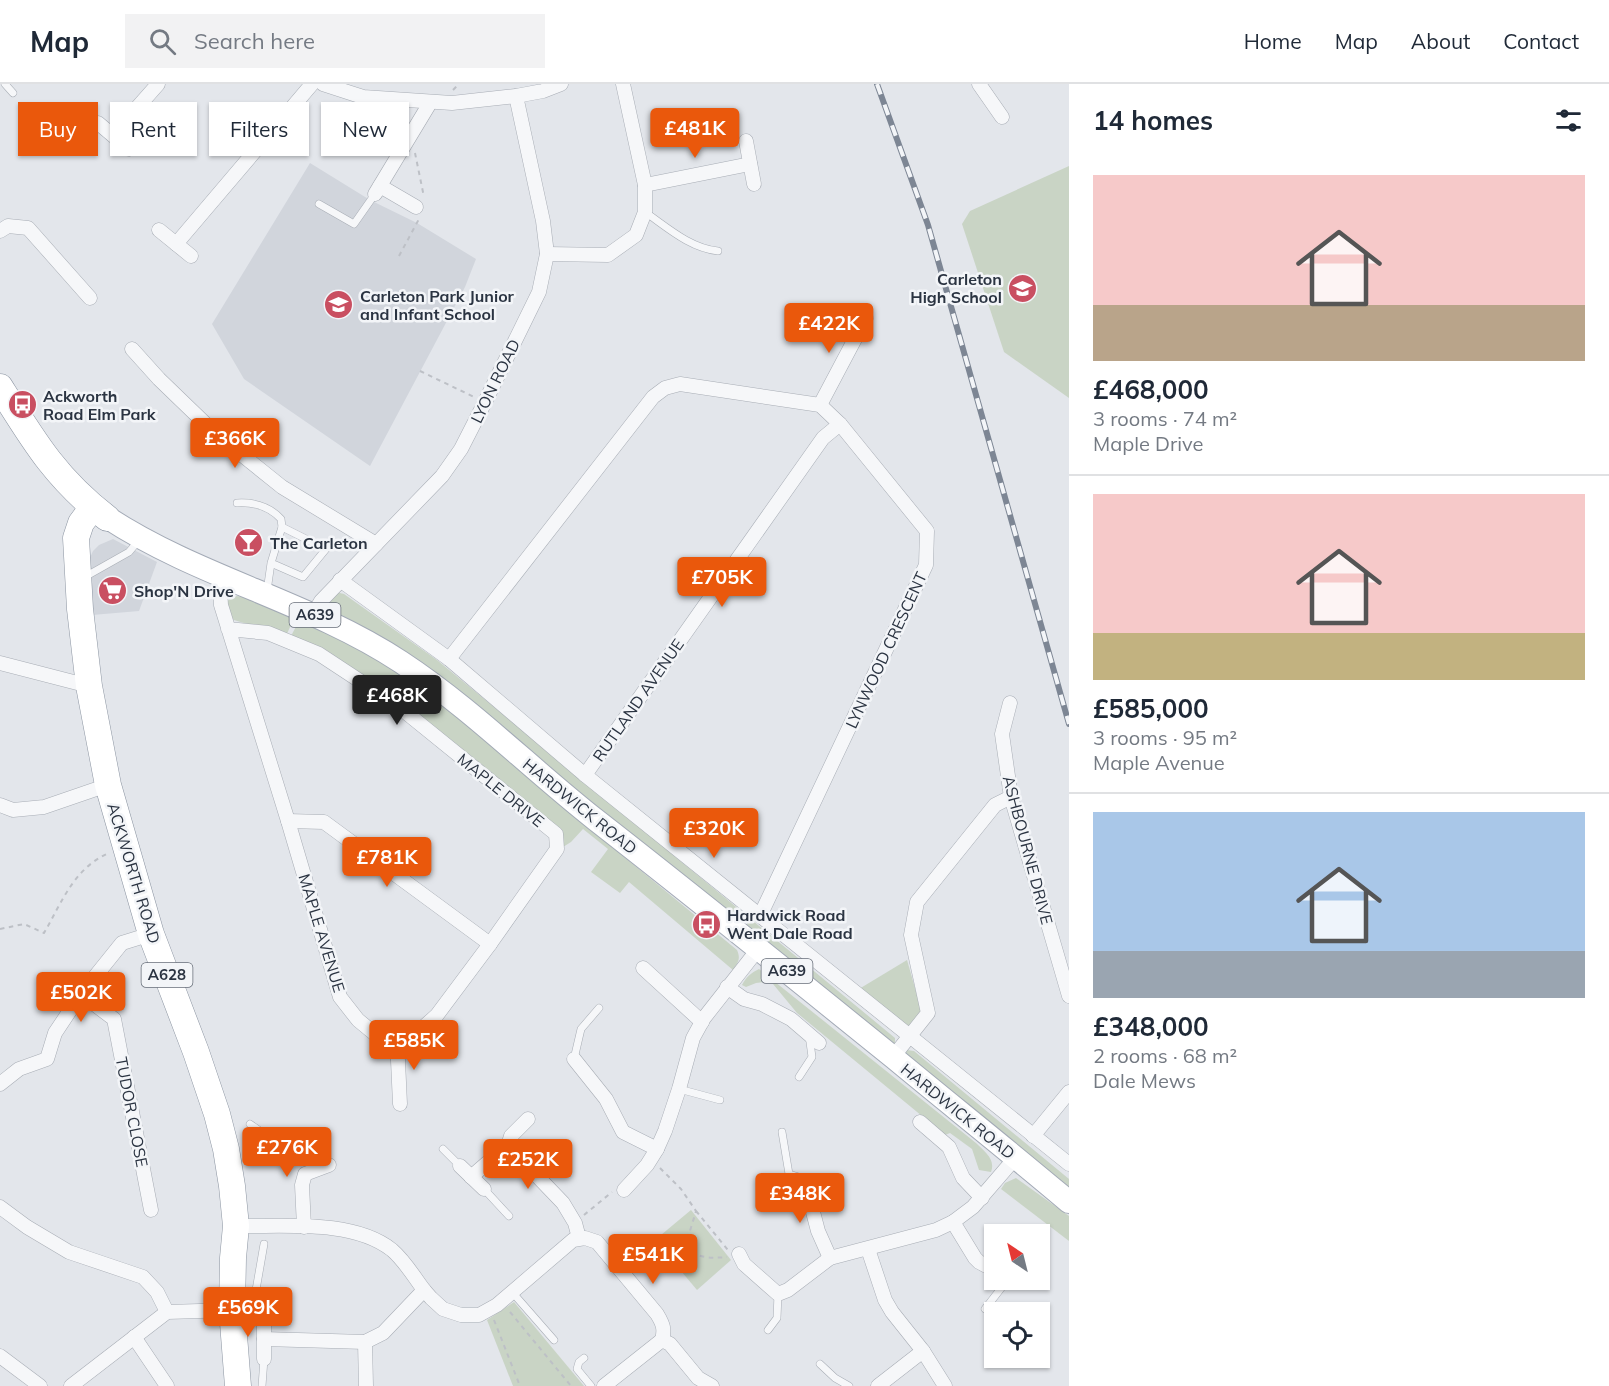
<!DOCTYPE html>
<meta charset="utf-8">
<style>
:root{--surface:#fff;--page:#f2f2f3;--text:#1f2937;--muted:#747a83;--line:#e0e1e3;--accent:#ea580c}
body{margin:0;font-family:Mulish,sans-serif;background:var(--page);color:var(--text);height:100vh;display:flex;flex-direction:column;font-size:22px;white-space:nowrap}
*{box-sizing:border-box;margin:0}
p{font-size:20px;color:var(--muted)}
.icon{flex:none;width:33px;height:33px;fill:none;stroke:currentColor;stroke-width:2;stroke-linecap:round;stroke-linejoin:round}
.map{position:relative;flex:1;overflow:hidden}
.drawer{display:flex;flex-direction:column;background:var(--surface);width:540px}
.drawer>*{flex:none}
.top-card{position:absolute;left:18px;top:18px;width:570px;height:54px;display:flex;gap:12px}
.needle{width:39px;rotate:325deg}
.controls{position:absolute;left:984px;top:1140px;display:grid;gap:12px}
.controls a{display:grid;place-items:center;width:66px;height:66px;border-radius:0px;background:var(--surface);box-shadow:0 2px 4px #0004;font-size:30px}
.price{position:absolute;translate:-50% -51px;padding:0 14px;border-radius:6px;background:var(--accent);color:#fff;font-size:20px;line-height:39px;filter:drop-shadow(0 2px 3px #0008)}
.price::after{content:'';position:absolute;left:50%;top:36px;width:18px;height:14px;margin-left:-9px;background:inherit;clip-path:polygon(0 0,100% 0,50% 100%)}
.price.active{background:#222;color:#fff}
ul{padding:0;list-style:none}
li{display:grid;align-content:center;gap:12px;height:318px;padding:0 24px}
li+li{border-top:2px solid var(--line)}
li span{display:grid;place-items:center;height:186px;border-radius:0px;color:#555}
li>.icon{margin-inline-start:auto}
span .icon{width:108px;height:108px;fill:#fffc;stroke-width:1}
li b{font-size:26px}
h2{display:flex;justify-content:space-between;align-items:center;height:72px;padding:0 24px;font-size:26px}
.chip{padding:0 21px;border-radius:0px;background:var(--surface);box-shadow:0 2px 4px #0004;font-size:21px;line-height:54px}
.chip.active{background:var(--accent);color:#fff}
header{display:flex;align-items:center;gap:36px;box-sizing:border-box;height:84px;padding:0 30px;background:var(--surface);border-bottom:2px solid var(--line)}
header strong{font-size:28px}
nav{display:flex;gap:33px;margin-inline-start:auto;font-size:21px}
.search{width:420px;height:54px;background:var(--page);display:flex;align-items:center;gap:15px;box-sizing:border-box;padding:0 21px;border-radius:0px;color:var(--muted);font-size:22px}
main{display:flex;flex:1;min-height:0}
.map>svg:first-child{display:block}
.built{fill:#d1d5dc}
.green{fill:#c9d4c5}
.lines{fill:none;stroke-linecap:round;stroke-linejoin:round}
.lane-casing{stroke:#a8adb5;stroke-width:8}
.street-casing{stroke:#a8adb5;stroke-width:15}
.primary-casing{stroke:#a3aab6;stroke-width:24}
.highway-casing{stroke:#8b94a1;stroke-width:27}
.path{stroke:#bdc0c6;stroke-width:2;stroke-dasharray:4.5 4.5;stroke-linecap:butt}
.lane{stroke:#f6f7f9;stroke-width:7}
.street{stroke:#f6f7f9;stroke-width:14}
.primary{stroke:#fff;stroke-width:22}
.highway{stroke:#fff;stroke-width:26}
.rail-casing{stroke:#7d8694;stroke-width:6}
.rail{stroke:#f3f5f8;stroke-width:4;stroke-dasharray:11;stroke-linecap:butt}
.labels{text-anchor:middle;stroke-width:5;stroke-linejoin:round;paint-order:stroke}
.shield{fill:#f3f5f8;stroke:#676e79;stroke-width:1.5}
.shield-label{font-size:15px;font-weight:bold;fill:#2b3442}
.poi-label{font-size:16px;font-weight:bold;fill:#2b3442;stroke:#f3f5f8;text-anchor:start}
.street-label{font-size:16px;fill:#2b3442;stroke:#f3f5f8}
</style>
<header>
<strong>Map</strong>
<div class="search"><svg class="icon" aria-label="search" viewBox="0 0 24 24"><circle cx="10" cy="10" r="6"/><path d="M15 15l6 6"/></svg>Search here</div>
<nav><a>Home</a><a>Map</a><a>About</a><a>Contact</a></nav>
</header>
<main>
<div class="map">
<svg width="1069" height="1302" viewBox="0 0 1069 1302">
<rect width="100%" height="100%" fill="#e3e6eb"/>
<!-- built -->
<g class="built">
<path d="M 310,79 L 370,116 L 417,139 L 476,175 L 465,203 L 370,382 L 244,295 L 212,240 Z"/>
<path d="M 113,455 L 157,478 L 139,527 L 92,531 L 88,478 L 93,467 L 99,461 Z"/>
</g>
<!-- green -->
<g class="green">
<path d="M 1069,82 L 1069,314 L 1004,268 L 962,140 L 970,127 Z"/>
<path d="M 336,508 L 344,510 L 437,576 L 895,954 L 895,961 L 747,844 L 747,834 L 744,833 L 744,843 L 334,532 C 329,520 328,519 336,508 Z"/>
<path d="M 232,512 C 251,511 276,527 294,534 L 286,552 L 234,536 L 228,532 L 227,518 Z"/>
<path d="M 300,535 L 348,556 L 407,591 L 466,638 L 588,743 L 737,866 C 741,875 738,878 733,886 L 629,798 L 620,809 L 591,788 L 608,765 L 583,745 L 571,758 L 563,763 L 558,745 L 291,552 Z"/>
<path d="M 907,876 L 921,925 C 919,933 913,940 906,943 L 859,905 Z"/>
<path d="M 759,885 L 976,1059 C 984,1067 996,1075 991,1088 L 979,1086 L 972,1065 L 950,1049 L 945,1051 L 797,929 L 773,900 L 765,898 L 756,899 L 746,903 L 742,901 C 746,893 751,889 759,885 Z"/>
<path d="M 907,966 L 914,967 L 1069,1095 L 1069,1108 L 904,968 Z"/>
<path d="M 1016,1094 L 1069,1132 L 1069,1157 L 1001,1105 L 1005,1099 Z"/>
<path d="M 691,1126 L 731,1176 L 697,1206 L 655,1156 Z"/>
<path d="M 514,1218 L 584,1302 L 513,1302 L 487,1236 Z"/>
</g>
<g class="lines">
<defs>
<g id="lane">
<path d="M 5,0 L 13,9"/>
<path d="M 319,120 L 354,140 L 375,110"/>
<path d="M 645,128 C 668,144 690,164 718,167"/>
<path d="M 237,419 C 254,418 269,422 281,435 L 282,443"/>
<path d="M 84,491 L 90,490 L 129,468 L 139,456"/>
<path d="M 267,507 L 271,479 L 282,443 L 326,465 L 303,493 L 271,479"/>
<path d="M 574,975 L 581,945 L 599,924"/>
<path d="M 799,993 L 812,973 L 809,951"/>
<path d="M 679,1005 L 720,1016"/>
<path d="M 250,1040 L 300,1075"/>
<path d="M 782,1048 L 789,1090 L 812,1097"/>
<path d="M 443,1065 L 460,1082"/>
<path d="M 484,1105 L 509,1132"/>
<path d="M 1037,1196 L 1039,1197"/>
<path d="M 512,1208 L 554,1256"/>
<path d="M 985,1225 L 1002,1203 L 1005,1196"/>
<path d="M 264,1233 L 256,1206 L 264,1160"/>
<path d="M 768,1246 L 777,1234 L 778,1210"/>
<path d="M 584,1274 L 579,1278 L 577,1285 L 591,1302"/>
<path d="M 820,1280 L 835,1294 L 849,1302"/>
<path d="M 262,1302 L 264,1275"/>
</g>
<g id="street">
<path d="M 323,0 L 363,13 L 452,19 L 516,12 L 543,7 L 561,0"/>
<path d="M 979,0 L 1002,33"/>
<path d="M 98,39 L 129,65"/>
<path d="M 113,51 L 158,0"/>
<path d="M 746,57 L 754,100"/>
<path d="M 645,101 L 750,80"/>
<path d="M 380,102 L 416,123"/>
<path d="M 375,110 L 430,19"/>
<path d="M 159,146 L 191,172"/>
<path d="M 0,147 L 8,142 L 28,144 L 90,214"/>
<path d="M 176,160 L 312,0"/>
<path d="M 547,170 L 608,171 L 636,151 L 645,128 L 645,101 L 623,0"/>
<path d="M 132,265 L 159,295 L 216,350 L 282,403 L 376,460"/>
<path d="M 820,321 L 866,234"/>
<path d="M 222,493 L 220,505 L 221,521 L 288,737 L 340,913 L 358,936 L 375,950 L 397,955 L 418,948 L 437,931 L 490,860 L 557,765 L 556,750 L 398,622 L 319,570 L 268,549 L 228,545"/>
<path d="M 340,496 L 449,575 L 585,691 L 1069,1080"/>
<path d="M 313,531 L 321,517 L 442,392 L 461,365 L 485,318 L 539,208 L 547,170 L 543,137 L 516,12"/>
<path d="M 449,575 L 653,313 L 665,304 L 680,300 L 820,321 L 840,340 L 927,447 L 926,481 L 760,832"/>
<path d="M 0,579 L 89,602"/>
<path d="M 1010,619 L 1002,650 L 1011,713 L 1069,912"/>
<path d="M 585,691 L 823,354 L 840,340"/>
<path d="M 0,721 L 13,726 L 44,723 L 108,701"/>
<path d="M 288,737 L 324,738 L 490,860"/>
<path d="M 643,884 L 702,938"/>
<path d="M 727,903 L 744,915 L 762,920 L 791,935 L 819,959"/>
<path d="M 81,910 L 114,935 L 151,1126"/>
<path d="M 397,955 L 400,1020"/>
<path d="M 893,973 L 928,929 L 911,851 L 917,818 L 995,721 L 1011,713"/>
<path d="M 574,975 L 606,1015 L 623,1048 L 657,1065"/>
<path d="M 0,1000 L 19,985 L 47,975 L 55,949 L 81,910 L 122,859 L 151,850"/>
<path d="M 920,1038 L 949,1063 L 963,1094 L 982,1114"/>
<path d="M 1033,1052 L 1069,1008"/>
<path d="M 507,1065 L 511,1052 L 528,1035"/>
<path d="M 460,1082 L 484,1105"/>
<path d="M 471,1093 L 501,1067 L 507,1065 L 516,1070 L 563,1119 L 575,1139 L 579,1154"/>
<path d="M 812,1097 L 813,1128 L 818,1147 L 830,1174"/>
<path d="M 624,1106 L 647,1081 L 657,1065 L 665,1047 L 679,1005 L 693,954 L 704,934 L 759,864"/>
<path d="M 0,1123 L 27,1143 L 69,1168 L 143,1193 L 157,1208 L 167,1228"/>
<path d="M 953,1138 L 975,1174 L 979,1178 L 994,1186"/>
<path d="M 236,1142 C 284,1143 353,1135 392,1166 C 405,1177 414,1193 424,1206 L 383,1249 L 365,1258 L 264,1255"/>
<path d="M 304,1143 L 302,1101 L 305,1090 L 329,1081"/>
<path d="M 868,1165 L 885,1216 L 892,1228 L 923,1267 L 945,1302"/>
<path d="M 739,1170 L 744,1180 L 778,1210 L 788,1206 L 830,1174 L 936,1146 L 953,1138 L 973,1123 L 1016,1073"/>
<path d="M 424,1206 L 431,1214 L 443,1225 L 461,1231 L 479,1231 L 497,1221 L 573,1156 L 585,1154 L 597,1158 L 657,1230 C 663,1240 665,1245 662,1256"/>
<path d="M 264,1233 L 264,1275"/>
<path d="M 134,1253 L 167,1302"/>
<path d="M 662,1256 L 670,1260 L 698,1294 L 712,1302"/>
<path d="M 365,1258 L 366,1302"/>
<path d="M 0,1272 L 40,1302"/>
<path d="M 71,1302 L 167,1228 L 232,1226"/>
<path d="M 604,1302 L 662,1256"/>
<path d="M 878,1302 L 923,1267"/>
</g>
<path id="primary" d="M 108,434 C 200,494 310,518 401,578 C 471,624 530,684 596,736 C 696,814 795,894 894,974 C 952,1022 1011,1069 1069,1118"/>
<g id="highway">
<path d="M 0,303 C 33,356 56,395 107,434"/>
<path d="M 93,423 L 81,439 L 76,454 L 80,525 L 89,602 L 108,701 L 151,850 L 196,968 L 217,1030 L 226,1065 L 232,1102 L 236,1142 L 233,1174 L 232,1226 L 238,1302"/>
</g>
</defs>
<!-- lane casing -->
<use href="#lane" class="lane-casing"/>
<!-- street casing -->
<use href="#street" class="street-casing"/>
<!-- primary casing -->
<use href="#primary" class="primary-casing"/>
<!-- highway casing -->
<use href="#highway" class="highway-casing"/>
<!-- path -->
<g class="path">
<path d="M 453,6 L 459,0"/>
<path d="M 415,69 L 424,113"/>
<path d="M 399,172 L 419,135"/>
<path d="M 420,287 L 474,313"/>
<path d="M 0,845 L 24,840 L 44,849 C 62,818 74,784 109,769"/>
<path d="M 660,1084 L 681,1105 L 696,1127 C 694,1135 687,1153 688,1160 C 691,1176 716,1174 727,1173"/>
<path d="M 696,1127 L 728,1166"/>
<path d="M 584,1131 L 612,1108"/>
<path d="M 510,1228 L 571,1302"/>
<path d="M 494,1236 L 520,1302"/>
</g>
<!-- lane -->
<use href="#lane" class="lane"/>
<!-- street -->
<use href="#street" class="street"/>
<!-- primary -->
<use href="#primary" class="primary"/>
<!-- highway -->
<use href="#highway" class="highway"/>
<defs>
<path id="rail" d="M 877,0 L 928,141 L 1069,640"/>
</defs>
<!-- rail casing -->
<use href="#rail" class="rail-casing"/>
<!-- rail -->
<use href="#rail" class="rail"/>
</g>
<!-- icons -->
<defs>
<symbol id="school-disc" viewBox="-11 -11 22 22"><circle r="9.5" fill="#c94f61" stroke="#f3f5f8"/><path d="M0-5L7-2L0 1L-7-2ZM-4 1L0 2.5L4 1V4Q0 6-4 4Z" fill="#fff"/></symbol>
<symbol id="bus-disc" viewBox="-11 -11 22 22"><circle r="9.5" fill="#c94f61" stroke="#f3f5f8"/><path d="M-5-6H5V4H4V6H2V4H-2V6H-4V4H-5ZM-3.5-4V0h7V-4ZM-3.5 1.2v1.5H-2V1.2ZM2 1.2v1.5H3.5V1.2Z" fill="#fff"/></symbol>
<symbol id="bar-disc" viewBox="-11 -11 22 22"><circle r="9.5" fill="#c94f61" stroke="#f3f5f8"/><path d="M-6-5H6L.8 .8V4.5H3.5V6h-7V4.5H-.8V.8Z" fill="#fff"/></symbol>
<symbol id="supermarket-disc" viewBox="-11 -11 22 22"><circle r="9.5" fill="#c94f61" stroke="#f3f5f8"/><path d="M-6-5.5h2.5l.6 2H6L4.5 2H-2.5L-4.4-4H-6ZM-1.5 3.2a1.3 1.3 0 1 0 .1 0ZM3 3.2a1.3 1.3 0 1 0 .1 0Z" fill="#fff"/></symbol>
</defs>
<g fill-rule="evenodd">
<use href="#school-disc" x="1006" y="188" width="33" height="33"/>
<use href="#school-disc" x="322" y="204" width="33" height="33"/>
<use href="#bus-disc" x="6" y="304" width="33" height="33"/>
<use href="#bar-disc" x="232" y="442" width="33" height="33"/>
<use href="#supermarket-disc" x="96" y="490" width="33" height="33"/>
<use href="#bus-disc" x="690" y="824" width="33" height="33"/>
</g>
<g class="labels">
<!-- shield labels -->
<g class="shield">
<rect x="289.5" y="519" width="51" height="24" rx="4.5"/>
<rect x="761.5" y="875" width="51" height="24" rx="4.5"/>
<rect x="141.5" y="879" width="51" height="24" rx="4.5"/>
</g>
<g class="shield-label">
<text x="315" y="536">A639</text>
<text x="787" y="892">A639</text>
<text x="167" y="896">A628</text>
</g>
<!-- poi labels -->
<g class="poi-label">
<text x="1002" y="201" text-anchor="end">Carleton<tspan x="1002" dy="18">High School</tspan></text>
<text x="360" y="218">Carleton Park Junior<tspan x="360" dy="18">and Infant School</tspan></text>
<text x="43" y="318">Ackworth<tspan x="43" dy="18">Road Elm Park</tspan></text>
<text x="270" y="465">The Carleton</text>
<text x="134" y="513">Shop'N Drive</text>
<text x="727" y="837">Hardwick Road<tspan x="727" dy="18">Went Dale Road</tspan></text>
</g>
<!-- street labels -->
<g class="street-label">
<text transform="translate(495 297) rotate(-64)" y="6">LYON ROAD</text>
<text transform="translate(886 566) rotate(-65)" y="6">LYNWOOD CRESCENT</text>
<text transform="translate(638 616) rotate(-55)" y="6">RUTLAND AVENUE</text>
<text transform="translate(501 706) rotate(39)" y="6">MAPLE DRIVE</text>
<text transform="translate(580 722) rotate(39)" y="6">HARDWICK ROAD</text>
<text transform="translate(1028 766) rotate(75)" y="6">ASHBOURNE DRIVE</text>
<text transform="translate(134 789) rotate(73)" y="6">ACKWORTH ROAD</text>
<text transform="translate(322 849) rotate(73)" y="6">MAPLE AVENUE</text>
<text transform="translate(958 1027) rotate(39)" y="6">HARDWICK ROAD</text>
<text transform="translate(132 1028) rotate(79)" y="6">TUDOR CLOSE</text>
</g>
</g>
</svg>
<div class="controls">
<a><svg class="needle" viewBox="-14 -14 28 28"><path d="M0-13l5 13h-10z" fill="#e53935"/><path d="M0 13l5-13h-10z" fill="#747a83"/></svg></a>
<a><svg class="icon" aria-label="locate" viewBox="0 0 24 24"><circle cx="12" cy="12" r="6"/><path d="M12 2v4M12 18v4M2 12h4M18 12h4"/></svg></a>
</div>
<b class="price" style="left:695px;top:75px">£481K</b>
<b class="price" style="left:829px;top:270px">£422K</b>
<b class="price" style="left:235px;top:385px">£366K</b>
<b class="price" style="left:722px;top:524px">£705K</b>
<b class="price active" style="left:397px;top:642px">£468K</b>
<b class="price" style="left:714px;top:775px">£320K</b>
<b class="price" style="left:387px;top:804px">£781K</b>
<b class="price" style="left:81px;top:939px">£502K</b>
<b class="price" style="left:414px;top:987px">£585K</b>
<b class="price" style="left:287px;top:1094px">£276K</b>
<b class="price" style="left:528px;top:1106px">£252K</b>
<b class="price" style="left:800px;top:1140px">£348K</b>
<b class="price" style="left:653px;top:1201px">£541K</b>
<b class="price" style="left:248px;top:1254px">£569K</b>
<div class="top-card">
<a class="chip active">Buy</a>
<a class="chip">Rent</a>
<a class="chip">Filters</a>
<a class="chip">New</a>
</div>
</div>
<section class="drawer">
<h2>14 homes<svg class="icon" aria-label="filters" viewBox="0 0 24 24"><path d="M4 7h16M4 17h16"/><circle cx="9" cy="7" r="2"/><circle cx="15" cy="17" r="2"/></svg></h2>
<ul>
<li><span style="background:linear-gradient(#f6c9c9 70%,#b9a48a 0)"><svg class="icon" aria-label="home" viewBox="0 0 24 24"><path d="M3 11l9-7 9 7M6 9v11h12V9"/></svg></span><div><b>£468,000</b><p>3 rooms · 74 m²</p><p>Maple Drive</p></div></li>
<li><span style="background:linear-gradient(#f6c9c9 75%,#c2b280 0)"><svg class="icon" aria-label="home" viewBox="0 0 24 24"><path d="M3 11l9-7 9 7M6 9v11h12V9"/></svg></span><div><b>£585,000</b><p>3 rooms · 95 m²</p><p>Maple Avenue</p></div></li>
<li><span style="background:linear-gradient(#a9c7e8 75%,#9aa5b1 0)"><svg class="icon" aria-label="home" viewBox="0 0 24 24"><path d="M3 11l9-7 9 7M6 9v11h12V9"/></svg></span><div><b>£348,000</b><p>2 rooms · 68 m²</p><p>Dale Mews</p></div></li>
</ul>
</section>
</main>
